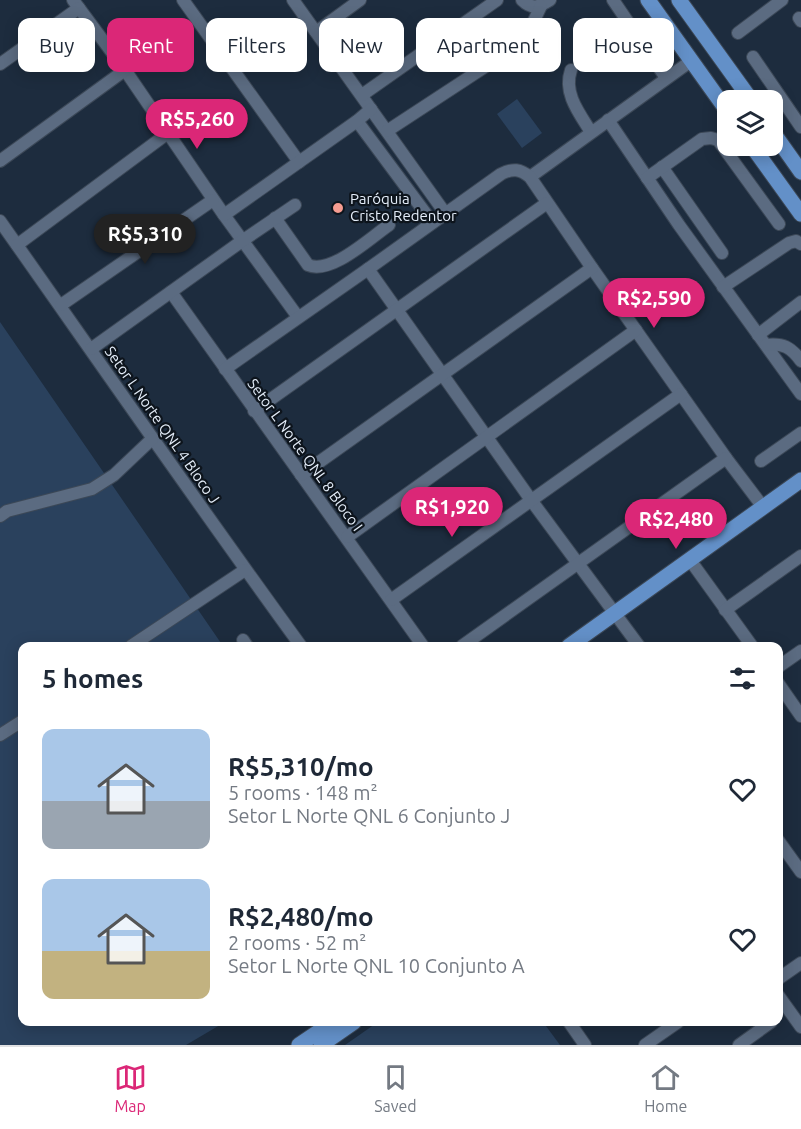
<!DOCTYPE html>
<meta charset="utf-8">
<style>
:root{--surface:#fff;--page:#f6f6f7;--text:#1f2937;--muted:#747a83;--line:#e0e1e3;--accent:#db2777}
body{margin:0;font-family:Ubuntu,sans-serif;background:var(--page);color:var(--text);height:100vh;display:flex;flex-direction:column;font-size:22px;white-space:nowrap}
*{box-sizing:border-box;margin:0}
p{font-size:20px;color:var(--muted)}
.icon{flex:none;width:33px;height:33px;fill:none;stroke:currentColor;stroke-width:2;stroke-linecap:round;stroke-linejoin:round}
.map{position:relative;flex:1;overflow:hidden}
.sheet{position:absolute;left:18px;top:642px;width:765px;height:384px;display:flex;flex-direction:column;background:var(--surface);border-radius:12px;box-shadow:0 3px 15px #0003}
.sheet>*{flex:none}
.top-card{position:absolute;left:18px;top:18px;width:765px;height:54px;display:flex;gap:12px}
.tools{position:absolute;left:717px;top:90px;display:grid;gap:12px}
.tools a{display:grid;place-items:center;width:66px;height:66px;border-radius:12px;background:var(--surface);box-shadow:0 3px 15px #0003;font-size:30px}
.price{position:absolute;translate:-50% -51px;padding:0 14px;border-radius:21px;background:var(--accent);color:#fff;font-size:20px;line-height:39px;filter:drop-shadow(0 2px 3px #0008)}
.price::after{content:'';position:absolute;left:50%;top:36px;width:18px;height:14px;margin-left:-9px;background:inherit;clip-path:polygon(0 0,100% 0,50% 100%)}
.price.selected{background:#222;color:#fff}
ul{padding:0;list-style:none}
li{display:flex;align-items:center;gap:18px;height:150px;padding:0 24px}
li span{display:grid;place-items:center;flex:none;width:168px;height:120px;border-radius:12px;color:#555}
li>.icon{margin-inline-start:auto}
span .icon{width:72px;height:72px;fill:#fffc;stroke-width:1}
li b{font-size:26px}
h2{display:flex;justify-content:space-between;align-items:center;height:72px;padding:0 24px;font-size:26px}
.pill{padding:0 21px;border-radius:12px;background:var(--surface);box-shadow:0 3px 15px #0003;font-size:21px;line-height:54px}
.pill.selected{background:var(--accent);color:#fff}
.dock{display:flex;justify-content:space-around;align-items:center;height:84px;border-top:2px solid var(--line);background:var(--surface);font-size:16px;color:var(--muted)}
.dock a{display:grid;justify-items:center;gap:3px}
.dock .selected{color:var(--accent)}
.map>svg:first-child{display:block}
.green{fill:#2a415d}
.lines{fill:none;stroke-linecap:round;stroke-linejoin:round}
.minor-casing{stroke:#3c4857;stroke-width:14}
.major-casing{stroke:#3c4857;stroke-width:17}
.minor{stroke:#5b6b81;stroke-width:12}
.major{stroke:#6390c8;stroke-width:15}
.poi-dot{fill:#f59c91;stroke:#0d141c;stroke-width:2}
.labels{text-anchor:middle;stroke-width:4.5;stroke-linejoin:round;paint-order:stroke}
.poi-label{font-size:15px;fill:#e4edf9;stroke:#0d141c;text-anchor:start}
.street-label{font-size:15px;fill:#e4edf9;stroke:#0d141c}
</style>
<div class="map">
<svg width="801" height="1045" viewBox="0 0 801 1045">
<rect width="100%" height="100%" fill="#1d2c3e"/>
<!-- green -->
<g class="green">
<path d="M 517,99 L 542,133 L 522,148 L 497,114 Z"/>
<path d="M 0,322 L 223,646 L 22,646 L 22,1022 L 225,1022 L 186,1045 L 0,1045 Z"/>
<path d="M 378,1022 L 543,1022 L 560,1045 L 345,1045 Z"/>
</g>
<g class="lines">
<defs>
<g id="minor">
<path d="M 73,0 L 125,70 L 224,215 L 298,317"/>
<path d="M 183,0 L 299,162"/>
<path d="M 293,0 L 445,213"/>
<path d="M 522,0 C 532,10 539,7 550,0"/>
<path d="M 613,0 L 666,78"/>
<path d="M 799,18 L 801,21"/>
<path d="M 316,32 L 360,0"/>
<path d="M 738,33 L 782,0"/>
<path d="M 753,57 L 801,127"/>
<path d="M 0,64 L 79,8"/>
<path d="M 571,70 C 563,93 579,113 591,132"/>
<path d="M 362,95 L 497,0"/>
<path d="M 608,120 L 679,225 L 801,394"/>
<path d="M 357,121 L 432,222"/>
<path d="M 387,131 L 503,55 L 529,31 L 541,6"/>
<path d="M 0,161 L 125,70"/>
<path d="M 662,167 L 722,253"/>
<path d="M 530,177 L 691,61"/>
<path d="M 647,178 L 702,139 L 711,138 L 718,140 L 779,224"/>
<path d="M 224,215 L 357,121 L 371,109"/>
<path d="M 275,218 L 308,265 C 331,275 370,238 389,225"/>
<path d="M 0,221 C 100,363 199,506 301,646"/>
<path d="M 17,245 L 168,133"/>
<path d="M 368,269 L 531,500 L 639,646"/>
<path d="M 723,287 L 789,243 L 796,241 L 801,244"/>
<path d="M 171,292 L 423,646"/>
<path d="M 61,305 L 213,200"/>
<path d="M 758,335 L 801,302"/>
<path d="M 766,345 C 783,343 791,347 801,361"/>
<path d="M 91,349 L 242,241 L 295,205"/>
<path d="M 225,369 L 368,269 L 501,174 C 513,168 520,169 530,177 L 592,268 L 726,458 L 763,507"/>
<path d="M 254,411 L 547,203"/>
<path d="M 761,461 L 801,433"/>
<path d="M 301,475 L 592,268"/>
<path d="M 0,516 L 7,511 L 92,489 L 114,475 L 152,439"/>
<path d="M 347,537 L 636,330"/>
<path d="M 690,560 L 752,646"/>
<path d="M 391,600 L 681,394"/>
<path d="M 725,610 L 801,556"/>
<path d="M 243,640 L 247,646"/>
<path d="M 131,646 L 245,570"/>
<path d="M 462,646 L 726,458"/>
<path d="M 778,667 L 801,651"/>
<path d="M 778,683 L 801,716"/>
<path d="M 0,735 L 22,721"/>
<path d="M 778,840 L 801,872"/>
<path d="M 778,979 L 801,963"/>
<path d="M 778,995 L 801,1027"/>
<path d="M 569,1022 L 585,1045"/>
<path d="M 645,1045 L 678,1022"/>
<path d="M 739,1045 L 771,1022"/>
</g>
<g id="major">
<path d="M 648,0 L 728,112"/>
<path d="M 679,0 L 751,100"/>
<path d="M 772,131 L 801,172"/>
<path d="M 752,146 L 801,214"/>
<path d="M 569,646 L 801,480"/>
<path d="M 299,1045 L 333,1022"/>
<path d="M 321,1045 L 354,1022"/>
</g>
</defs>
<!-- minor casing -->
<use href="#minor" class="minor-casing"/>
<!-- major casing -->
<use href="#major" class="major-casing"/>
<!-- minor -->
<use href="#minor" class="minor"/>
<!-- major -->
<use href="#major" class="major"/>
</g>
<!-- markers -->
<circle class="poi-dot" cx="338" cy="208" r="6"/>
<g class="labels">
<!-- poi labels -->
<g class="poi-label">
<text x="350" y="204">Paróquia<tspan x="350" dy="17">Cristo Redentor</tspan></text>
</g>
<!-- street labels -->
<g class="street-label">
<text transform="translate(162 425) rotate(55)" y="5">Setor L Norte QNL 4 Bloco J</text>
<text transform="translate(305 455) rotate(54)" y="5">Setor L Norte QNL 8 Bloco I</text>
</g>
</g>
</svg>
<div class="tools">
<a><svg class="icon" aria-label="layers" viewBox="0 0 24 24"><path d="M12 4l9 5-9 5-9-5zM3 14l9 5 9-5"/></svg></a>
</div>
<b class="price" style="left:197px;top:150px">R$5,260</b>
<b class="price selected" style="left:145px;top:265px">R$5,310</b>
<b class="price" style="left:654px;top:329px">R$2,590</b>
<b class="price" style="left:452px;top:538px">R$1,920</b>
<b class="price" style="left:676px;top:550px">R$2,480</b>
<div class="top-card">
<a class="pill">Buy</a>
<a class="pill selected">Rent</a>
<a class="pill">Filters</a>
<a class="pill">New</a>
<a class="pill">Apartment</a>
<a class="pill">House</a>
</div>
<section class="sheet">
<h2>5 homes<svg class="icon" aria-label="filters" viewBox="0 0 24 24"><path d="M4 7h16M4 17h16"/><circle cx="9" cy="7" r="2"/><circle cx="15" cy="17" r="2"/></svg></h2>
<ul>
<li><span style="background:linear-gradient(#a9c7e8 60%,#9aa5b1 0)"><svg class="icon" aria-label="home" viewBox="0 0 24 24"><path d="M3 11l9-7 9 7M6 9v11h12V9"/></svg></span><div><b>R$5,310/mo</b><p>5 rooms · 148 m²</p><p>Setor L Norte QNL 6 Conjunto J</p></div><svg class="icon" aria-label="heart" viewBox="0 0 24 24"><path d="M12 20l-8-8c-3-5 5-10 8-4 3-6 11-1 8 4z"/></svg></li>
<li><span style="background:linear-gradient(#a9c7e8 60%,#c2b280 0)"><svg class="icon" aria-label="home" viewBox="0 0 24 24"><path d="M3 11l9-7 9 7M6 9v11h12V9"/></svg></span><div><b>R$2,480/mo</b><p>2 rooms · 52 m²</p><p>Setor L Norte QNL 10 Conjunto A</p></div><svg class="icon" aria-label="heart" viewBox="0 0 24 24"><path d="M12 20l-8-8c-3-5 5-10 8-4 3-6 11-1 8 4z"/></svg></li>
</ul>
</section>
</div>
<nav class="dock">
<a class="selected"><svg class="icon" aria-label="map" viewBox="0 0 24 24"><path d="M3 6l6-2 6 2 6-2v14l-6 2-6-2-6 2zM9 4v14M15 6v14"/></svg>Map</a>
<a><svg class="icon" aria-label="saved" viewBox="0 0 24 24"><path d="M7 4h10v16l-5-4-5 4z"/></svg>Saved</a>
<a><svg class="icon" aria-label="home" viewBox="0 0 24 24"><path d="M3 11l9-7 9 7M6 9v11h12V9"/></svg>Home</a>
</nav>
